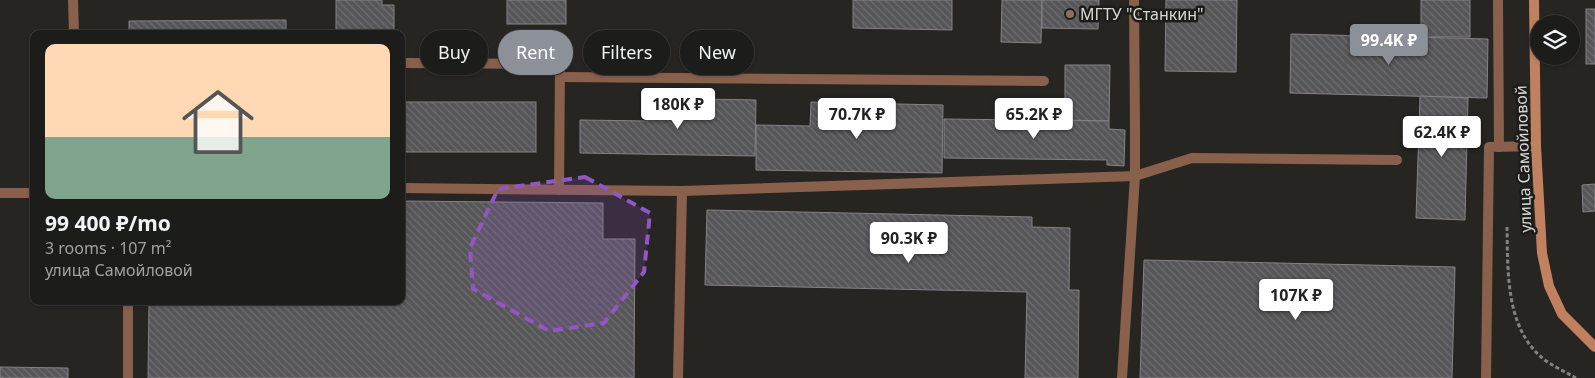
<!DOCTYPE html>
<meta charset="utf-8">
<style>
:root{--surface:#1c1c1a;--page:#252523;--text:#f1f3f6;--muted:#a0a1a2;--line:#3a3a39;--accent:#8c9099}
body{margin:0;font-family:"Noto Sans",sans-serif;background:var(--page);color:var(--text);height:100vh;display:flex;flex-direction:column;font-size:19px;white-space:nowrap}
*{box-sizing:border-box;margin:0}
p{font-size:16px;color:var(--muted)}
.icon{flex:none;width:28px;height:28px;fill:none;stroke:currentColor;stroke-width:2;stroke-linecap:round;stroke-linejoin:round}
.map{position:relative;flex:1;overflow:hidden}
.panel{position:absolute;left:30px;top:30px;width:375px;height:275px;display:flex;flex-direction:column;background:var(--surface);border-radius:10px;box-shadow:0 1px 4px #0004,0 0 0 1px var(--line)}
.panel>*{flex:none}
.hud{position:absolute;left:420px;top:30px;width:475px;height:45px;display:flex;gap:10px}
.fabs{position:absolute;left:1530px;top:15px;display:grid;gap:10px}
.fabs a{display:grid;place-items:center;width:50px;height:50px;border-radius:50%;background:var(--surface);box-shadow:0 1px 4px #0004,0 0 0 1px var(--line);font-size:25px}
.price{position:absolute;translate:-50% -42px;padding:0 11px;border-radius:5px;background:#fff;color:#222;font-size:16px;line-height:32px;filter:drop-shadow(0 1px 2px #0008)}
.price::after{content:'';position:absolute;left:50%;top:30px;width:15px;height:11px;margin-left:-8px;background:inherit;clip-path:polygon(0 0,100% 0,50% 100%)}
.price.selected{background:var(--accent);color:#fff}
ul{padding:0;list-style:none}
li{display:grid;align-content:center;gap:10px;height:265px;padding:0 15px}
li span{display:grid;place-items:center;height:155px;border-radius:10px;color:#555}
li>.icon{margin-inline-start:auto}
span .icon{width:90px;height:90px;fill:#fffc;stroke-width:1}
li b{font-size:21px}
.chip{padding:0 18px;border-radius:22px;background:var(--surface);box-shadow:0 1px 4px #0004,0 0 0 1px var(--line);font-size:18px;line-height:45px}
.chip.selected{background:var(--accent);color:#fff}
.map>svg:first-child{display:block}
.building{fill:url(#building-back-hatch);stroke:#848286}
.lines{fill:none;stroke-linecap:round;stroke-linejoin:round}
.path{stroke:#82827f;stroke-width:3;stroke-dasharray:4 2.5;stroke-linecap:butt}
.lane{stroke:#89604c;stroke-width:10}
.street{stroke:#89604c;stroke-width:10}
.secondary{stroke:#c18160;stroke-width:10}
.marked{fill:#9257c4;fill-opacity:0.2;stroke:#9257c4;stroke-width:4;stroke-dasharray:10 6;stroke-linejoin:round}
.education-dot{fill:#8d6e63;stroke:#1c1c19;stroke-width:2}
.labels{text-anchor:middle;stroke-width:5;stroke-linejoin:round;paint-order:stroke}
.poi-label{font-size:16px;fill:#d7d7d5;stroke:#1c1c19;text-anchor:start}
.street-label{font-size:16px;fill:#d7d7d5;stroke:#1c1c19}
</style>
<div class="map">
<svg width="1595" height="378" viewBox="0 0 1595 378">
<defs>
<pattern id="building-back-hatch" width="6" height="6" patternUnits="userSpaceOnUse" patternTransform="scale(1.25)"><rect width="6" height="6" fill="#565558"/><path d="M-1 5l2 2M0 0l6 6M5-1l2 2" fill="none" stroke="#6e6d6f"/></pattern>
</defs>
<rect width="100%" height="100%" fill="#262522"/>
<!-- building -->
<g class="building">
<path d="M 336,0 L 382,0 L 382,5 L 394,5 L 394,34 L 336,34 Z"/>
<rect x="507" y="0" width="59" height="24"/>
<path d="M 853,0 L 952,0 L 952,30 L 853,28 Z"/>
<path d="M 1002,0 L 1042,0 L 1041,43 L 1001,42 Z"/>
<path d="M 1042,0 L 1099,0 L 1098,29 L 1042,28 Z"/>
<path d="M 1166,0 L 1237,0 L 1236,72 L 1165,71 Z"/>
<rect x="1421" y="0" width="49" height="37"/>
<rect x="1586" y="9" width="9" height="55"/>
<path d="M 286,20 L 286,34 L 129,34 L 129,21 Z"/>
<path d="M 1291,34 L 1488,39 L 1487,98 L 1290,93 Z"/>
<path d="M 1065,65 L 1110,65 L 1109,121 L 1065,120 Z"/>
<path d="M 1420,96 L 1468,98 L 1465,220 L 1416,218 Z"/>
<path d="M 648,98 L 756,100 L 755,156 L 580,153 L 580,120 L 648,121 Z"/>
<rect x="401" y="102" width="135" height="50"/>
<path d="M 811,102 L 943,105 L 942,173 L 756,170 L 756,125 L 810,126 Z"/>
<path d="M 944,119 L 1109,121 L 1109,129 L 1125,130 L 1124,166 L 1107,165 L 1107,160 L 944,158 Z"/>
<path d="M 1595,184 L 1595,211 L 1583,212 L 1582,185 Z"/>
<path d="M 401,201 L 603,203 L 603,239 L 635,239 L 634,378 L 148,378 L 149,301 L 401,301 Z"/>
<path d="M 707,210 L 1032,217 L 1032,227 L 1070,228 L 1069,290 L 1079,290 L 1078,378 L 1025,378 L 1027,292 L 705,285 Z"/>
<path d="M 1144,260 L 1455,267 L 1452,378 L 1140,378 Z"/>
<path d="M 0,367 L 68,368 L 68,378 L 0,378 Z"/>
</g>
<g class="lines">
<!-- path -->
<path class="path" d="M 1507,227 C 1508,269 1505,324 1540,356 C 1550,365 1564,371 1576,378"/>
<!-- lane -->
<g class="lane">
<path d="M 1498,0 L 1499,147"/>
<path d="M 406,63 L 560,64 L 559,190"/>
<path d="M 560,77 L 1044,81"/>
<path d="M 401,188 L 682,191 L 1135,176 L 1192,158 L 1397,160"/>
<path d="M 0,193 L 34,193"/>
<path d="M 128,301 L 128,378"/>
<path d="M 678,378 L 682,191"/>
<path d="M 1122,378 L 1135,176 L 1135,130"/>
<path d="M 1486,378 L 1489,147 L 1536,146"/>
</g>
<!-- street -->
<g class="street">
<path d="M 73,0 L 74,34"/>
<path d="M 1134,0 L 1135,130"/>
</g>
<!-- secondary -->
<path class="secondary" d="M 1534,0 L 1536,146 L 1542,253 L 1549,286 L 1562,314 L 1595,347"/>
</g>
<!-- marked area -->
<path class="marked" d="M 585,177 L 650,213 L 644,272 L 604,323 L 549,331 L 473,289 L 470,248 L 498,189 Z"/>
<!-- markers -->
<circle class="education-dot" cx="1070" cy="14" r="5"/>
<g class="labels">
<!-- poi labels -->
<g class="poi-label">
<text x="1080" y="20">МГТУ "Станкин"</text>
</g>
<!-- street labels -->
<g class="street-label">
<text transform="translate(1523 159) rotate(-92)" y="6">улица Самойловой</text>
</g>
</g>
</svg>
<div class="fabs">
<a><svg class="icon" aria-label="layers" viewBox="0 0 24 24"><path d="M12 4l9 5-9 5-9-5zM3 14l9 5 9-5"/></svg></a>
</div>
<b class="price selected" style="left:1389px;top:66px">99.4K ₽</b>
<b class="price" style="left:678px;top:130px">180K ₽</b>
<b class="price" style="left:857px;top:140px">70.7K ₽</b>
<b class="price" style="left:1034px;top:140px">65.2K ₽</b>
<b class="price" style="left:1442px;top:158px">62.4K ₽</b>
<b class="price" style="left:909px;top:264px">90.3K ₽</b>
<b class="price" style="left:1296px;top:321px">107K ₽</b>
<div class="hud">
<a class="chip">Buy</a>
<a class="chip selected">Rent</a>
<a class="chip">Filters</a>
<a class="chip">New</a>
</div>
<section class="panel">
<ul>
<li><span style="background:linear-gradient(#ffd9b3 60%,#7fa58c 0)"><svg class="icon" aria-label="home" viewBox="0 0 24 24"><path d="M3 11l9-7 9 7M6 9v11h12V9"/></svg></span><div><b>99 400 ₽/mo</b><p>3 rooms · 107 m²</p><p>улица Самойловой</p></div></li>
</ul>
</section>
</div>
